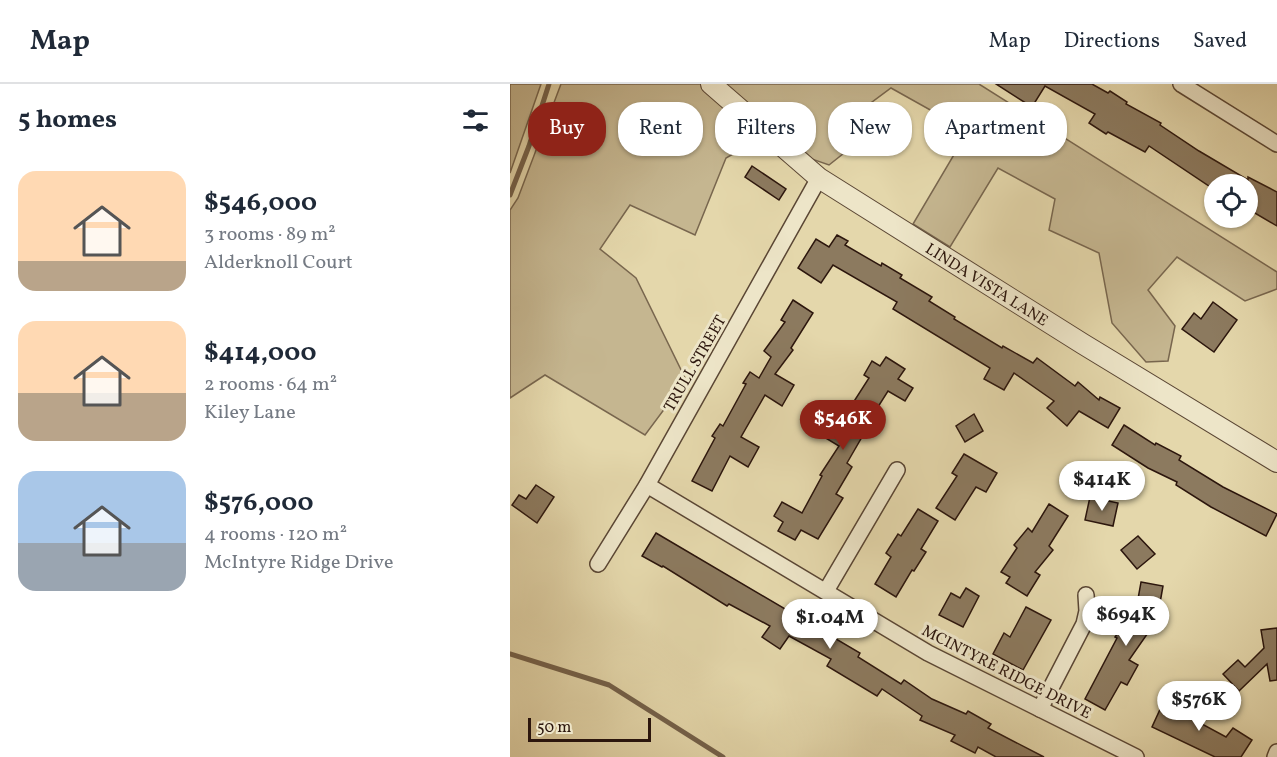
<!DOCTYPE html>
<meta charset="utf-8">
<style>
:root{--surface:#fff;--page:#f6f6f7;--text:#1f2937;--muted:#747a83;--line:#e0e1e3;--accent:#8f2418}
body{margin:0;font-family:Vollkorn,serif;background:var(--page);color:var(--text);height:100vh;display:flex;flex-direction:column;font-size:22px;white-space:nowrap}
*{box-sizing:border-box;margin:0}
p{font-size:20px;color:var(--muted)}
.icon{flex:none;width:33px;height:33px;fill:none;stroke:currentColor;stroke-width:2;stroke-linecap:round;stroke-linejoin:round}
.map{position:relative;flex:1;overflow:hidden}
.details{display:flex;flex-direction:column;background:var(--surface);width:510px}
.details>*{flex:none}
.hud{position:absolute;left:18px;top:18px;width:570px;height:54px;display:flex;gap:12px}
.fabs{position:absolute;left:694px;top:90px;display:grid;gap:12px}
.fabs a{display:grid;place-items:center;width:54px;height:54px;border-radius:50%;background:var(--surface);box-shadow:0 2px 4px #0004;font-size:30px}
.scale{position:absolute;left:18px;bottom:15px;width:123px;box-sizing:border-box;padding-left:6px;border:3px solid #2c160d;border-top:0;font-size:16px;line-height:21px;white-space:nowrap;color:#2c160d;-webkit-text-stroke:4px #ede5c8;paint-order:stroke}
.price{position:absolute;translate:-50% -51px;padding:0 14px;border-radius:21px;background:#fff;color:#222;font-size:20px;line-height:39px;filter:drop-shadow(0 2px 3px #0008)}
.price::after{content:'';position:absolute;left:50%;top:36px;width:18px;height:14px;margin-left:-9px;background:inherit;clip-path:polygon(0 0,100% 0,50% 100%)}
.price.selected{background:var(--accent);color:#fff}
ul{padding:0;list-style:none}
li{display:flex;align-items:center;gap:18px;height:150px;padding:0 18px}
li span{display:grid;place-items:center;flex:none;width:168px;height:120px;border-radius:18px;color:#555}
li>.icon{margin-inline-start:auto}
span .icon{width:72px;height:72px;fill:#fffc;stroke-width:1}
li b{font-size:26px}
h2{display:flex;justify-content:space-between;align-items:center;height:72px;padding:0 18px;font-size:26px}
.tag{padding:0 21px;border-radius:24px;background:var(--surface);box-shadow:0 2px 4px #0004;font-size:21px;line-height:54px}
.tag.selected{background:var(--accent);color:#fff}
header{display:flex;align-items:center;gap:36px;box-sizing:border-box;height:84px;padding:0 30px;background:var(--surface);border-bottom:2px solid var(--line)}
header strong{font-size:28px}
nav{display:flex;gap:33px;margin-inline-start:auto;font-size:21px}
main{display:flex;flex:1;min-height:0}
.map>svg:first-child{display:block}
.green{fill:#c5b690;stroke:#78664e;stroke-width:1.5}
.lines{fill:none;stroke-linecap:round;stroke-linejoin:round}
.stream{stroke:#75624b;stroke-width:5}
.building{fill:#8c7a5f;stroke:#2c160d;stroke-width:1.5}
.minor-casing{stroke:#5a4634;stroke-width:18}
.tertiary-casing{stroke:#5a4634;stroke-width:22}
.minor{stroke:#ede5c8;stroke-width:15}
.tertiary{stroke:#ede5c8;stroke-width:20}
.labels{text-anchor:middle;stroke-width:6;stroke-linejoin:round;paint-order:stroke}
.street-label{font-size:16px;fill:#2c160d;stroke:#ede5c8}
</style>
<header>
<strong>Map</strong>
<nav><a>Map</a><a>Directions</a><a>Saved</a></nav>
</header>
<main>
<section class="details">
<h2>5 homes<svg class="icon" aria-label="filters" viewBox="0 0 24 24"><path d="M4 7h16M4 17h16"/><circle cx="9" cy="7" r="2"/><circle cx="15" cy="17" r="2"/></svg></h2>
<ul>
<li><span style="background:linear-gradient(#ffd9b3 75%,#b9a48a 0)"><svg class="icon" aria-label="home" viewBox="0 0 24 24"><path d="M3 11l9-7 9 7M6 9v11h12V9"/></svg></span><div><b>$546,000</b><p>3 rooms · 89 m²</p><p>Alderknoll Court</p></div></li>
<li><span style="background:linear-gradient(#ffd9b3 60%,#b9a48a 0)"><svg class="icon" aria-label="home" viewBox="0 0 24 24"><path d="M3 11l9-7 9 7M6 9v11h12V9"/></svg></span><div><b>$414,000</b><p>2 rooms · 64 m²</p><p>Kiley Lane</p></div></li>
<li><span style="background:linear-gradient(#a9c7e8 60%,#9aa5b1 0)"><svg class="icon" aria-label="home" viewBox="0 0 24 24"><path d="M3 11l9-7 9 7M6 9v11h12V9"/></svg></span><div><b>$576,000</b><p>4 rooms · 120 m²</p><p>McIntyre Ridge Drive</p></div></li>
</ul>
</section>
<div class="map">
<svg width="767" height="673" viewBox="0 0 767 673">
<rect width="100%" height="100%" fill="#e4d7ab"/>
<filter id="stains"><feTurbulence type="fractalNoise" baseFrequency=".00333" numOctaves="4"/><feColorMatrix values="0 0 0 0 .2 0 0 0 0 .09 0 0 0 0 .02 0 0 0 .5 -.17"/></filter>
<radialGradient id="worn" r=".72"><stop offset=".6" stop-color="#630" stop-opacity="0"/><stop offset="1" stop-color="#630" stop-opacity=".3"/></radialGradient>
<!-- green -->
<g class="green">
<path d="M 0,0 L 31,0 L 0,89 Z"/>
<path d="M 51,0 L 469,0 L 767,188 L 767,205 L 735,217 L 667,173 L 638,206 L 665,242 L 658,277 L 636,278 L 602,239 L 589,169 L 539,146 L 545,115 L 488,84 L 440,163 L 403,140 L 458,47 L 381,4 L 342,33 L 334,69 L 319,81 L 247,56 L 216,74 L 185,151 L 120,121 L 90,165 L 126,194 L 176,296 L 135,351 L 35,291 L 0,314 L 0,126 L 8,114 Z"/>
</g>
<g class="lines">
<!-- stream -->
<g class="stream">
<path d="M 0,111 L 19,62 L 39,0"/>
<path d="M 0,570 L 99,601 L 213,673"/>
</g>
</g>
<!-- building -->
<g class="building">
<path d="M 486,0 L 582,0 L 598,9 L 600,7 L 617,18 L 616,20 L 651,39 L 650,41 L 689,67 L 738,96 L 738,93 L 767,108 L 767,142 L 738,125 L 738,100 L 705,100 L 705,106 L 639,62 L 635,68 L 598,48 L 596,50 L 579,39 L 585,30 L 535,2 L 522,23 Z"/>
<path d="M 242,82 L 276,105 L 269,116 L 235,93 Z"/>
<path d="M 327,151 L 338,157 L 335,161 L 371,182 L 372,179 L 392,191 L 390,194 L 422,213 L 419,217 L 445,233 L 444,235 L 492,264 L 493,262 L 523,279 L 527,274 L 565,302 L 568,298 L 589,316 L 590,313 L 610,324 L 598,344 L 569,327 L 557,342 L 537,324 L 544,317 L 504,289 L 494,306 L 474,295 L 480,284 L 383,225 L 387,218 L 323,181 L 311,199 L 288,184 L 306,155 L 319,163 Z"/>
<path d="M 283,216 L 303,229 L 281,264 L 283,266 L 265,290 L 284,301 L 272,322 L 255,311 L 231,353 L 249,363 L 238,383 L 220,372 L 202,407 L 182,397 L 205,354 L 202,352 L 210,340 L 213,342 L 236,300 L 233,299 L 240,288 L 249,294 L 261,273 L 254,267 L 275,238 L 271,236 Z"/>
<path d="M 703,218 L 727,236 L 704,268 L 672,245 L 684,229 L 691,235 Z"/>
<path d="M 376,273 L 395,285 L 388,295 L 403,304 L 395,317 L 378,307 L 354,345 L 356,346 L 337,379 L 342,383 L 326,410 L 333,414 L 308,455 L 291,446 L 285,456 L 268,447 L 273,438 L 264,432 L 272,418 L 292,429 L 312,392 L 310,391 L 329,362 L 314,353 L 327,329 L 334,333 L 359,294 L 354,291 L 362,277 L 370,282 Z"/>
<path d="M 464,330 L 473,347 L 455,358 L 446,342 Z"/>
<path d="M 614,341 L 645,361 L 646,359 L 671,372 L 669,376 L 713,403 L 767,430 L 756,452 L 701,423 L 666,401 L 667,398 L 638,384 L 602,361 Z"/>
<path d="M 454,370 L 487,389 L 476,408 L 466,403 L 445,436 L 426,424 L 447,392 L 442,389 Z"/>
<path d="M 26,401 L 44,413 L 27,439 L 2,421 L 9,411 L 16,415 Z"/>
<path d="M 580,413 L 608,419 L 603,442 L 575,436 Z"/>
<path d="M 539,420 L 558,432 L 539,462 L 543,466 L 525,488 L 530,491 L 517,512 L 496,499 L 500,493 L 491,488 L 507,464 L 504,461 L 518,444 L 522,448 Z"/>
<path d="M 408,425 L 428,437 L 411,465 L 416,468 L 404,487 L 402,486 L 386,513 L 365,500 L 381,473 L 376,469 L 388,450 L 391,452 Z"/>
<path d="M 146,449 L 350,569 L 348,573 L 391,600 L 394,596 L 422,615 L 456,630 L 458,627 L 481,640 L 478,644 L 534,673 L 486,673 L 468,663 L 465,669 L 441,657 L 445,651 L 410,636 L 412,632 L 372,605 L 367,612 L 317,582 L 321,575 L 279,552 L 270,565 L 252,553 L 260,542 L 219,520 L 217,522 L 153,482 L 152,483 L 132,472 Z"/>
<path d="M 628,452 L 645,470 L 627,485 L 611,466 Z"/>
<path d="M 631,498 L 653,502 L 647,536 L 619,576 L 628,581 L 617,601 L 611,598 L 595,626 L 575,615 L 607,554 L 605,553 L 616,538 L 623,543 Z"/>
<path d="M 456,504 L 469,512 L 453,543 L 429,531 L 441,509 L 450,514 Z"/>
<path d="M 516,523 L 541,536 L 513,586 L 483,570 L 494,549 L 500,553 Z"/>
<path d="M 767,544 L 767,596 L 760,597 L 757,580 L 729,607 L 713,590 L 728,576 L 735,583 L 754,564 L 751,546 Z"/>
<path d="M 668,614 L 682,620 L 677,632 L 716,653 L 723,644 L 742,656 L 731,673 L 705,673 L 642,643 L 653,619 L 664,623 Z"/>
</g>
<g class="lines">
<defs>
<g id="minor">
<path d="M 671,0 L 767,60"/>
<path d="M 137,401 L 418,569 L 626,673"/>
<path d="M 88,480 L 137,401 L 309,94"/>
<path d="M 316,507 L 387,386"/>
<path d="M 530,625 L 574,540 L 577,527 L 576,511"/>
<path d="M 765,673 L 767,668"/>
</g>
<g id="tertiary">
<path id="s1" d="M 201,0 L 309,94 L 573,260 L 767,378"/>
</g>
</defs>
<!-- minor casing -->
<use href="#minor" class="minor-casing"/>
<!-- tertiary casing -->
<use href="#tertiary" class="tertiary-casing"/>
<!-- minor -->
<use href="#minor" class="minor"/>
<!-- tertiary -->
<use href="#tertiary" class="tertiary"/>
</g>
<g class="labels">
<!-- street labels -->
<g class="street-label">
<text dy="6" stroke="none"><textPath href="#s1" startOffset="342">LINDA VISTA LANE</textPath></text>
<text transform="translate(184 279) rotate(-60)" y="6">TRULL STREET</text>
<text transform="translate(497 587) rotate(27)" y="6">MCINTYRE RIDGE DRIVE</text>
</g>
</g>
<rect width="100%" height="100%" filter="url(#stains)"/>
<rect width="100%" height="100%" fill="url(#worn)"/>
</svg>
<div class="fabs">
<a><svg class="icon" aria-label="locate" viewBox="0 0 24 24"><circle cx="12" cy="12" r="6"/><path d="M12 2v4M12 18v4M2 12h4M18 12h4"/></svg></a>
</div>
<div class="scale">50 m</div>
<b class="price selected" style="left:333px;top:367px">$546K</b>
<b class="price" style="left:592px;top:428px">$414K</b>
<b class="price" style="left:616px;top:563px">$694K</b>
<b class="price" style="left:320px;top:566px">$1.04M</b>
<b class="price" style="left:689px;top:648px">$576K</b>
<div class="hud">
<a class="tag selected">Buy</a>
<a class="tag">Rent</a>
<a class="tag">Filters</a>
<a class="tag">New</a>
<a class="tag">Apartment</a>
</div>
</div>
</main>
